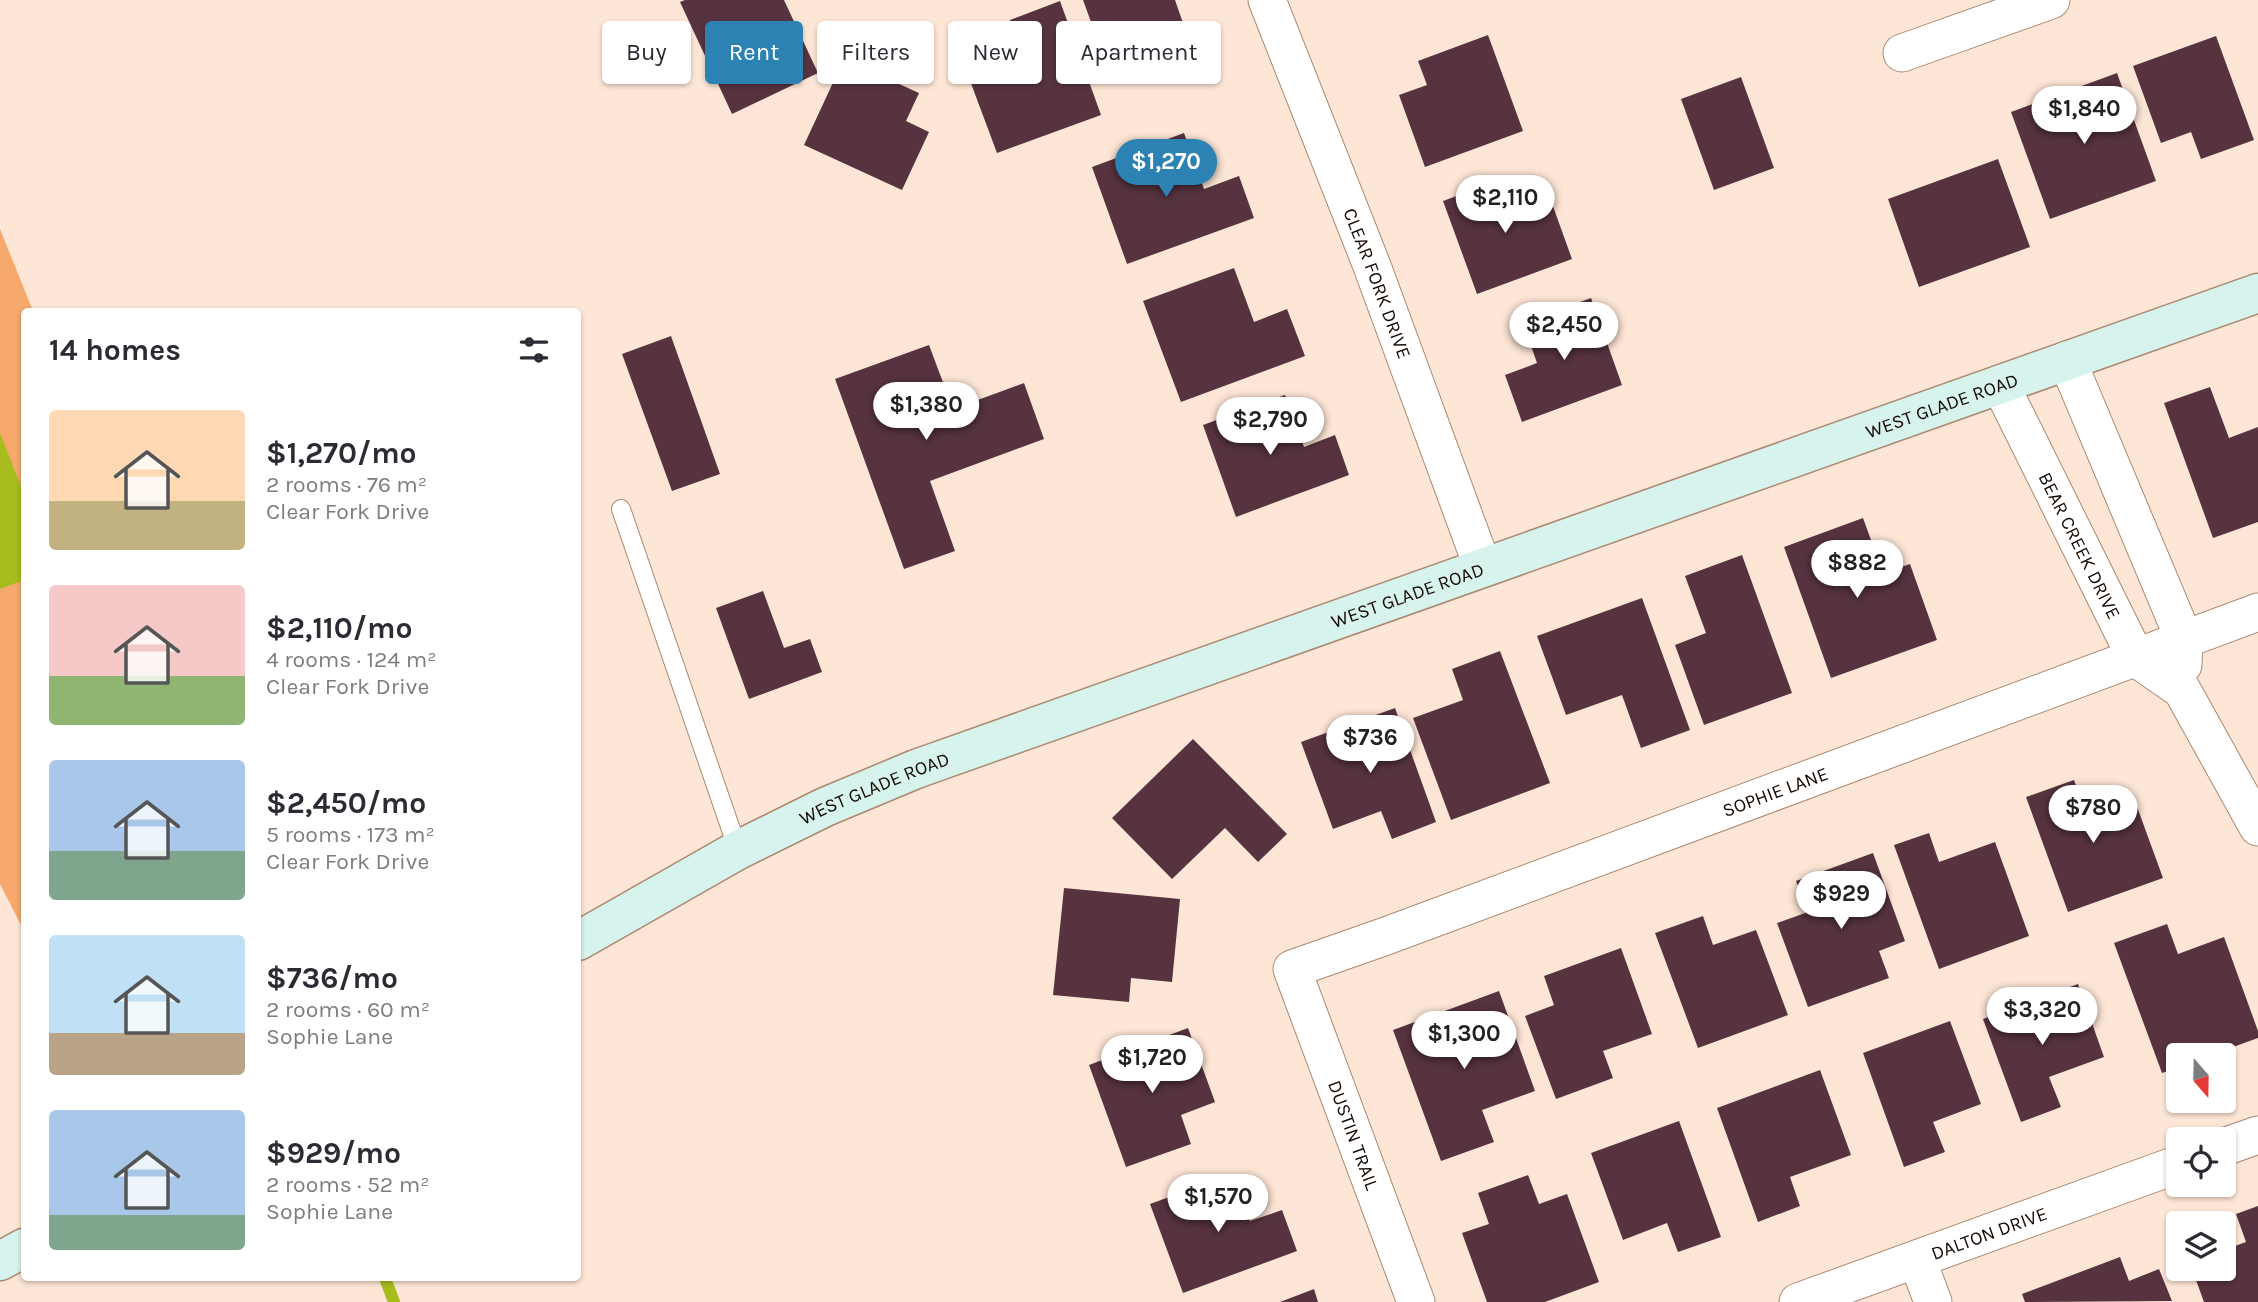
<!DOCTYPE html>
<meta charset="utf-8">
<style>
:root{--surface:#fff;--page:#f7f7f7;--text:#2b2b33;--muted:#7c7c81;--accent:#2c82b2}
body{margin:0;font-family:Karla,sans-serif;background:var(--page);color:var(--text);height:100vh;display:flex;flex-direction:column;font-size:26px;white-space:nowrap}
*{box-sizing:border-box;margin:0}
p{font-size:23px;color:var(--muted)}
.icon{flex:none;width:38px;height:38px;fill:none;stroke:currentColor;stroke-width:2;stroke-linecap:round;stroke-linejoin:round}
.map{position:relative;flex:1;overflow:hidden}
.panel{position:absolute;left:21px;top:308px;width:560px;height:973px;display:flex;flex-direction:column;background:var(--surface);border-radius:7px;box-shadow:0 2px 5px #0004}
.panel>*{flex:none}
.top-card{position:absolute;left:602px;top:21px;width:665px;height:63px;display:flex;gap:14px}
.needle{width:46px;rotate:160deg}
.tools{position:absolute;left:2166px;top:1043px;display:grid;gap:14px}
.tools a{display:grid;place-items:center;width:70px;height:70px;border-radius:7px;background:var(--surface);box-shadow:0 2px 5px #0004;font-size:35px}
.price{position:absolute;translate:-50% -60px;padding:0 16px;border-radius:24px;background:#fff;color:#222;font-size:23px;line-height:46px;filter:drop-shadow(0 2px 4px #0008)}
.price::after{content:'';position:absolute;left:50%;top:42px;width:21px;height:16px;margin-left:-10px;background:inherit;clip-path:polygon(0 0,100% 0,50% 100%)}
.price.active{background:var(--accent);color:#fff}
ul{padding:0;list-style:none}
li{display:flex;align-items:center;gap:21px;height:175px;padding:0 28px}
li span{display:grid;place-items:center;flex:none;width:196px;height:140px;border-radius:7px;color:#555}
li>.icon{margin-inline-start:auto}
span .icon{width:84px;height:84px;fill:#fffc;stroke-width:1}
li b{font-size:30px}
h2{display:flex;justify-content:space-between;align-items:center;height:84px;padding:0 28px;font-size:30px}
.tag{padding:0 24px;border-radius:7px;background:var(--surface);box-shadow:0 2px 5px #0004;font-size:24px;line-height:63px}
.tag.active{background:var(--accent);color:#fff}
.map>svg:first-child{display:block}
.green{fill:#f6a86d}
.water{fill:#a8bc1e}
.lines{fill:none;stroke-linecap:round;stroke-linejoin:round}
.stream{stroke:#a8bc1e;stroke-width:12}
.building{fill:#573340}
.lane-casing{stroke:#ab886f;stroke-width:20}
.street-casing{stroke:#ab886f;stroke-width:39}
.secondary-casing{stroke:#ab886f;stroke-width:41}
.lane{stroke:#fff;stroke-width:18}
.street{stroke:#fff;stroke-width:37}
.secondary{stroke:#d7f3ed;stroke-width:38}
.labels{text-anchor:middle;stroke-width:7;stroke-linejoin:round;paint-order:stroke}
.street-label{font-size:19px;fill:#160a03;stroke:#fff}
</style>
<div class="map">
<svg width="2258" height="1302" viewBox="0 0 2258 1302">
<rect width="100%" height="100%" fill="#fde6d6"/>
<!-- green -->
<path class="green" d="M 0,229 L 33,311 L 24,312 L 24,931 L 0,884 Z"/>
<!-- water -->
<path class="water" d="M 0,433 L 23,491 L 24,580 L 0,589 Z"/>
<g class="lines">
<!-- stream -->
<path class="stream" d="M 385,1278 L 394,1302"/>
</g>
<!-- building -->
<g class="building">
<path d="M 685,0 L 784,0 L 818,73 L 732,114 L 680,2 Z"/>
<path d="M 1083,0 L 1175,0 L 1192,49 L 1142,67 L 1133,40 L 1102,52 Z"/>
<path d="M 1060,1 L 1101,115 L 997,153 L 966,70 L 1021,50 L 1010,20 Z"/>
<path d="M 1488,35 L 1523,131 L 1425,167 L 1399,95 L 1427,85 L 1418,61 Z"/>
<path d="M 2216,36 L 2254,140 L 2201,159 L 2191,132 L 2161,143 L 2133,66 Z"/>
<path d="M 844,59 L 919,93 L 906,121 L 929,132 L 902,190 L 804,145 Z"/>
<path d="M 2117,73 L 2156,181 L 2050,219 L 2011,112 Z"/>
<path d="M 1741,77 L 1774,168 L 1714,190 L 1681,99 Z"/>
<path d="M 1184,133 L 1204,189 L 1239,176 L 1254,218 L 1127,264 L 1092,167 Z"/>
<path d="M 1998,159 L 2030,247 L 1919,287 L 1888,199 Z"/>
<path d="M 1511,176 L 1523,208 L 1550,198 L 1572,259 L 1477,294 L 1443,201 Z"/>
<path d="M 1234,268 L 1254,322 L 1287,309 L 1305,356 L 1181,402 L 1143,301 Z"/>
<path d="M 1591,298 L 1622,385 L 1522,422 L 1505,375 L 1537,363 L 1523,323 Z"/>
<path d="M 671,336 L 720,474 L 672,491 L 622,354 Z"/>
<path d="M 929,345 L 953,409 L 1024,383 L 1044,439 L 930,481 L 955,551 L 904,569 L 835,379 Z"/>
<path d="M 2210,387 L 2229,438 L 2258,427 L 2258,522 L 2213,538 L 2164,403 Z"/>
<path d="M 1285,395 L 1304,447 L 1335,435 L 1349,475 L 1236,517 L 1203,425 Z"/>
<path d="M 1863,518 L 1883,573 L 1910,564 L 1937,640 L 1831,678 L 1784,547 Z"/>
<path d="M 1742,555 L 1792,693 L 1704,725 L 1675,645 L 1706,633 L 1685,576 Z"/>
<path d="M 763,591 L 784,648 L 810,639 L 822,672 L 749,699 L 716,608 Z"/>
<path d="M 1642,598 L 1690,730 L 1641,748 L 1622,695 L 1566,715 L 1537,636 Z"/>
<path d="M 1500,651 L 1550,783 L 1451,820 L 1413,718 L 1463,700 L 1452,669 Z"/>
<path d="M 1395,708 L 1436,822 L 1392,839 L 1381,811 L 1333,829 L 1301,742 Z"/>
<path d="M 1193,739 L 1287,834 L 1258,862 L 1225,828 L 1172,879 L 1112,818 Z"/>
<path d="M 2074,780 L 2085,811 L 2132,793 L 2163,878 L 2068,912 L 2026,797 Z"/>
<path d="M 1929,833 L 1939,862 L 1995,842 L 2029,936 L 1939,969 L 1894,845 Z"/>
<path d="M 1873,853 L 1905,941 L 1879,951 L 1889,978 L 1808,1007 L 1777,923 L 1808,912 L 1796,881 Z"/>
<path d="M 1064,888 L 1180,899 L 1172,982 L 1131,978 L 1129,1002 L 1053,995 Z"/>
<path d="M 1703,916 L 1713,945 L 1756,930 L 1788,1015 L 1698,1048 L 1655,933 Z"/>
<path d="M 2167,924 L 2178,954 L 2224,937 L 2258,1031 L 2258,1038 L 2211,1055 L 2179,1055 L 2179,1067 L 2162,1073 L 2114,943 Z"/>
<path d="M 1621,948 L 1652,1034 L 1603,1051 L 1613,1078 L 1556,1099 L 1525,1016 L 1554,1005 L 1544,976 Z"/>
<path d="M 2078,984 L 2104,1057 L 2049,1077 L 2061,1107 L 2021,1122 L 1983,1019 Z"/>
<path d="M 1499,991 L 1535,1091 L 1482,1110 L 1494,1142 L 1441,1161 L 1393,1030 Z"/>
<path d="M 1950,1021 L 1981,1104 L 1933,1122 L 1945,1152 L 1904,1167 L 1863,1053 Z"/>
<path d="M 1188,1028 L 1215,1102 L 1181,1115 L 1191,1144 L 1126,1167 L 1089,1065 Z"/>
<path d="M 1820,1070 L 1851,1155 L 1790,1177 L 1800,1206 L 1758,1222 L 1717,1108 Z"/>
<path d="M 1679,1121 L 1721,1237 L 1678,1252 L 1667,1223 L 1623,1240 L 1591,1153 Z"/>
<path d="M 1232,1174 L 1250,1221 L 1282,1210 L 1297,1251 L 1183,1293 L 1150,1204 Z"/>
<path d="M 1528,1175 L 1539,1204 L 1567,1194 L 1599,1282 L 1545,1302 L 1487,1302 L 1462,1233 L 1489,1224 L 1478,1193 Z"/>
<path d="M 2258,1206 L 2258,1302 L 2204,1302 L 2192,1269 L 2224,1269 L 2224,1250 L 2246,1242 L 2236,1214 Z"/>
<path d="M 2120,1257 L 2129,1281 L 2159,1269 L 2172,1301 L 2025,1302 L 2022,1294 Z"/>
<path d="M 1314,1289 L 1318,1302 L 1280,1302 Z"/>
</g>
<g class="lines">
<defs>
<path id="lane" d="M 621,509 L 738,850"/>
<g id="street">
<path id="s1" d="M 1267,0 L 1372,266 L 1483,568"/>
<path d="M 1902,53 L 2051,0"/>
<path d="M 2067,360 L 2184,639 L 2183,665"/>
<path id="s2" d="M 2000,384 L 2136,658 L 2182,690 L 2258,827"/>
<path d="M 2224,1147 L 2258,1135"/>
<path d="M 1917,1259 L 1933,1302"/>
<path id="s3" d="M 1416,1302 L 1292,969 L 1386,936 L 2258,612"/>
<path id="s4" d="M 1798,1302 L 2179,1164"/>
</g>
<g id="secondary">
<path id="s5" d="M 578,941 L 738,850 L 825,807 L 916,769 L 2258,293"/>
<path d="M 0,1261 L 24,1248"/>
</g>
</defs>
<!-- lane casing -->
<use href="#lane" class="lane-casing"/>
<!-- street casing -->
<use href="#street" class="street-casing"/>
<!-- secondary casing -->
<use href="#secondary" class="secondary-casing"/>
<!-- lane -->
<use href="#lane" class="lane"/>
<!-- street -->
<use href="#street" class="street"/>
<!-- secondary -->
<use href="#secondary" class="secondary"/>
</g>
<g class="labels">
<!-- street labels -->
<g class="street-label">
<text dy="7" stroke="none"><textPath href="#s1" startOffset="304">CLEAR FORK DRIVE</textPath></text>
<text dy="7" stroke="none"><textPath href="#s5" startOffset="1468">WEST GLADE ROAD</textPath></text>
<text dy="7" stroke="none"><textPath href="#s2" startOffset="180">BEAR CREEK DRIVE</textPath></text>
<text dy="7" stroke="none"><textPath href="#s5" startOffset="901">WEST GLADE ROAD</textPath></text>
<text dy="7" stroke="none"><textPath href="#s5" startOffset="334">WEST GLADE ROAD</textPath></text>
<text dy="7" stroke="none"><textPath href="#s3" startOffset="870">SOPHIE LANE</textPath></text>
<text transform="translate(1354 1135) rotate(70)" y="7">DUSTIN TRAIL</text>
<text dy="7" stroke="none"><textPath href="#s4" startOffset="203">DALTON DRIVE</textPath></text>
</g>
</g>
</svg>
<div class="tools">
<a><svg class="needle" viewBox="-14 -14 28 28"><path d="M0-13l5 13h-10z" fill="#e53935"/><path d="M0 13l5-13h-10z" fill="#7c7c81"/></svg></a>
<a><svg class="icon" aria-label="locate" viewBox="0 0 24 24"><circle cx="12" cy="12" r="6"/><path d="M12 2v4M12 18v4M2 12h4M18 12h4"/></svg></a>
<a><svg class="icon" aria-label="layers" viewBox="0 0 24 24"><path d="M12 4l9 5-9 5-9-5zM3 14l9 5 9-5"/></svg></a>
</div>
<b class="price" style="left:2084px;top:146px">$1,840</b>
<b class="price active" style="left:1166px;top:199px">$1,270</b>
<b class="price" style="left:1505px;top:235px">$2,110</b>
<b class="price" style="left:1564px;top:362px">$2,450</b>
<b class="price" style="left:926px;top:442px">$1,380</b>
<b class="price" style="left:1270px;top:457px">$2,790</b>
<b class="price" style="left:1857px;top:600px">$882</b>
<b class="price" style="left:1370px;top:775px">$736</b>
<b class="price" style="left:2093px;top:845px">$780</b>
<b class="price" style="left:1841px;top:931px">$929</b>
<b class="price" style="left:2042px;top:1047px">$3,320</b>
<b class="price" style="left:1464px;top:1071px">$1,300</b>
<b class="price" style="left:1152px;top:1095px">$1,720</b>
<b class="price" style="left:1218px;top:1234px">$1,570</b>
<div class="top-card">
<a class="tag">Buy</a>
<a class="tag active">Rent</a>
<a class="tag">Filters</a>
<a class="tag">New</a>
<a class="tag">Apartment</a>
</div>
<section class="panel">
<h2>14 homes<svg class="icon" aria-label="filters" viewBox="0 0 24 24"><path d="M4 7h16M4 17h16"/><circle cx="9" cy="7" r="2"/><circle cx="15" cy="17" r="2"/></svg></h2>
<ul>
<li><span style="background:linear-gradient(#ffd9b3 65%,#c2b280 0)"><svg class="icon" aria-label="home" viewBox="0 0 24 24"><path d="M3 11l9-7 9 7M6 9v11h12V9"/></svg></span><div><b>$1,270/mo</b><p>2 rooms · 76 m²</p><p>Clear Fork Drive</p></div></li>
<li><span style="background:linear-gradient(#f6c9c9 65%,#8fb573 0)"><svg class="icon" aria-label="home" viewBox="0 0 24 24"><path d="M3 11l9-7 9 7M6 9v11h12V9"/></svg></span><div><b>$2,110/mo</b><p>4 rooms · 124 m²</p><p>Clear Fork Drive</p></div></li>
<li><span style="background:linear-gradient(#a9c7e8 65%,#7fa58c 0)"><svg class="icon" aria-label="home" viewBox="0 0 24 24"><path d="M3 11l9-7 9 7M6 9v11h12V9"/></svg></span><div><b>$2,450/mo</b><p>5 rooms · 173 m²</p><p>Clear Fork Drive</p></div></li>
<li><span style="background:linear-gradient(#bfe0f5 70%,#b9a48a 0)"><svg class="icon" aria-label="home" viewBox="0 0 24 24"><path d="M3 11l9-7 9 7M6 9v11h12V9"/></svg></span><div><b>$736/mo</b><p>2 rooms · 60 m²</p><p>Sophie Lane</p></div></li>
<li><span style="background:linear-gradient(#a9c7e8 75%,#7fa58c 0)"><svg class="icon" aria-label="home" viewBox="0 0 24 24"><path d="M3 11l9-7 9 7M6 9v11h12V9"/></svg></span><div><b>$929/mo</b><p>2 rooms · 52 m²</p><p>Sophie Lane</p></div></li>
</ul>
</section>
</div>
